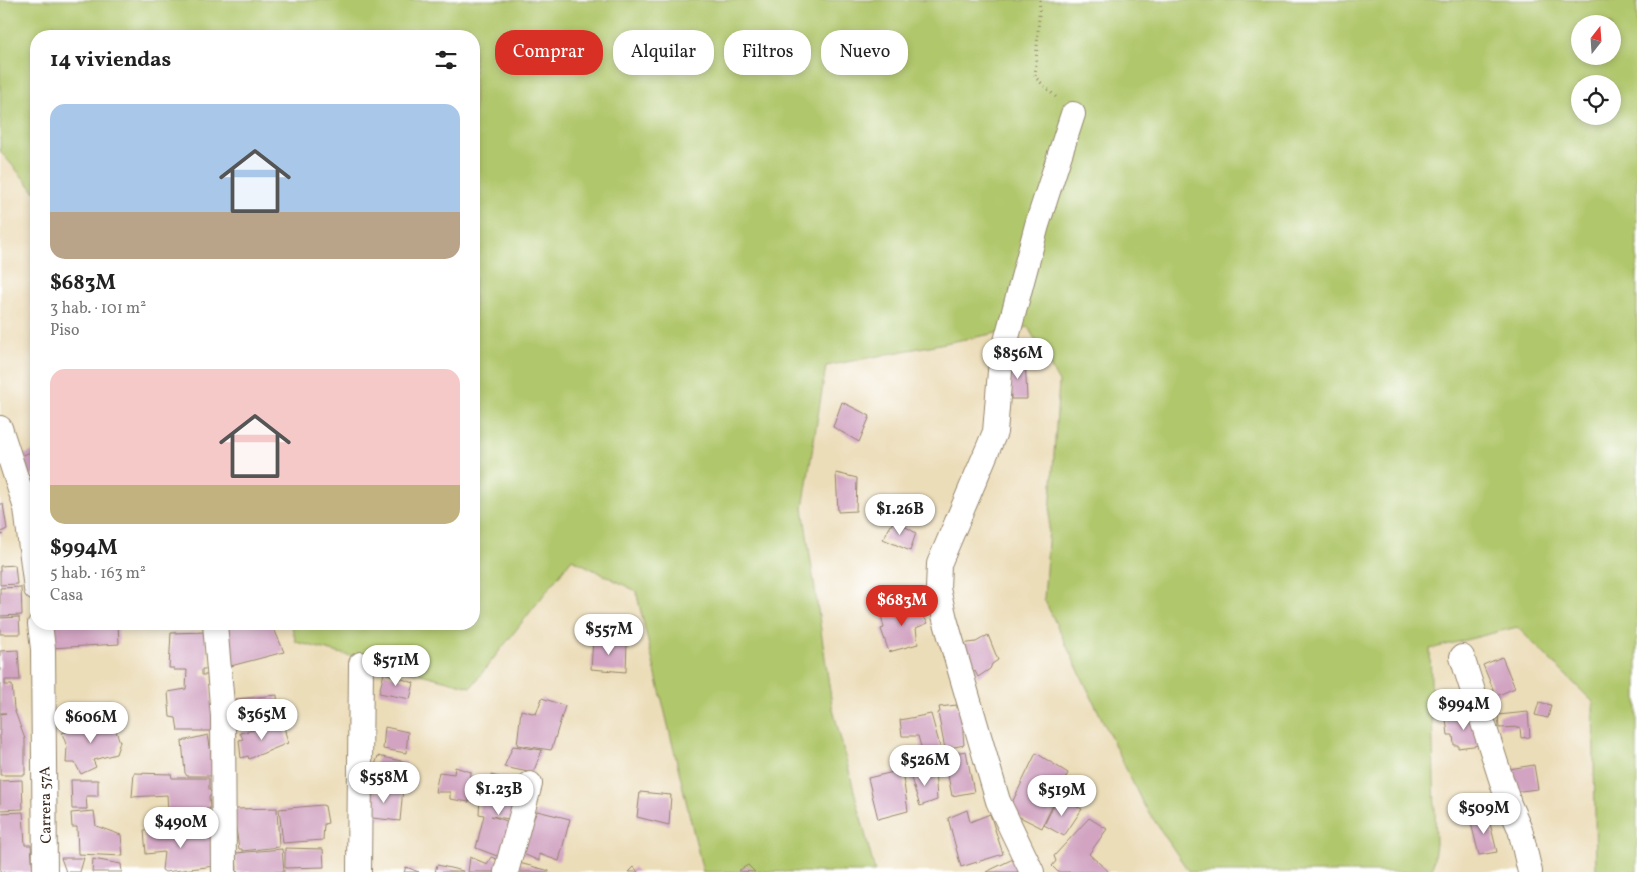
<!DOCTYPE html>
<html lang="es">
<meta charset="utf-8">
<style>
:root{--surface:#fff;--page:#f2f2f2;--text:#222;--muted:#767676;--accent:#d93025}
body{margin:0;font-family:Vollkorn,serif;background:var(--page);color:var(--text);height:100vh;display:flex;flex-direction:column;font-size:19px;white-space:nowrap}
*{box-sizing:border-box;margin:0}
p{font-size:16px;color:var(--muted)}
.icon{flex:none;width:28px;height:28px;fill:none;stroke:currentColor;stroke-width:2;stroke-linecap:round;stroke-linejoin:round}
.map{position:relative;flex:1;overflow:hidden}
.sheet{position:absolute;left:30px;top:30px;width:450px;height:600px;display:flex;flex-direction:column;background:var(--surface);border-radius:20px;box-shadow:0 2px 8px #0003}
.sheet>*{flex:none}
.top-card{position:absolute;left:495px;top:30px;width:475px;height:45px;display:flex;gap:10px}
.needle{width:32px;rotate:17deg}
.buttons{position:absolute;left:1571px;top:15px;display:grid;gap:10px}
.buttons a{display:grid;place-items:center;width:50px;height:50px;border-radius:50%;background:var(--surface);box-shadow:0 2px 8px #0003;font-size:25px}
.price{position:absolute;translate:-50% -42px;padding:0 11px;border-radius:18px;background:#fff;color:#222;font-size:16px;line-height:32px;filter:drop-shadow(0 1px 2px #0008)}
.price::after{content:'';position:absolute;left:50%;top:30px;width:15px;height:11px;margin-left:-8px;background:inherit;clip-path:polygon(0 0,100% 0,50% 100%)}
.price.on{background:var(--accent);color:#fff}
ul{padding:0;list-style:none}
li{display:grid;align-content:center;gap:10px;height:265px;padding:0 20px}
li span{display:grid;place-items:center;height:155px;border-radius:15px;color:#555}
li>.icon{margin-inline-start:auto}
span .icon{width:90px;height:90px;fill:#fffc;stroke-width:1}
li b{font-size:21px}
h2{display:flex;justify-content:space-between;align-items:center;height:60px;padding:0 20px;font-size:21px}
.chip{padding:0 18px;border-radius:20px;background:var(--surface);box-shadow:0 2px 8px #0003;font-size:18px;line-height:45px}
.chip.on{background:var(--accent);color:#fff}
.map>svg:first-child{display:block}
.green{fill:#b1c76c;stroke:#767845;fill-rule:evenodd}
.building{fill:#d2a4c2}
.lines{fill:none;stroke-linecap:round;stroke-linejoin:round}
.minor-casing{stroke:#94846c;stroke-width:26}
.path{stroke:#94846c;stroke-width:3;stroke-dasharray:1 4;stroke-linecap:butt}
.minor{stroke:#fff;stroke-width:24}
.labels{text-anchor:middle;stroke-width:4;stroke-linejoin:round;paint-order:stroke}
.street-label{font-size:15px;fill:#3b2a1e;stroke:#fff}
</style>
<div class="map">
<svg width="1637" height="872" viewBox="0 0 1637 872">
<rect width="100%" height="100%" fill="#fff"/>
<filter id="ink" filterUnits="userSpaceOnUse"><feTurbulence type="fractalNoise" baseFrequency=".02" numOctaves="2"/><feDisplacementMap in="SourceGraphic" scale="10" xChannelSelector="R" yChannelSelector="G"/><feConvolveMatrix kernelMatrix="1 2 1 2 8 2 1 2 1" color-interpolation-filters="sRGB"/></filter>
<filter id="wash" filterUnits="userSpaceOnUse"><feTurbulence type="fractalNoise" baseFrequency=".0096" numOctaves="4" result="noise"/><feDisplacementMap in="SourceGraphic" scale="20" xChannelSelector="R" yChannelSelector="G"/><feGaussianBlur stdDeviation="1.12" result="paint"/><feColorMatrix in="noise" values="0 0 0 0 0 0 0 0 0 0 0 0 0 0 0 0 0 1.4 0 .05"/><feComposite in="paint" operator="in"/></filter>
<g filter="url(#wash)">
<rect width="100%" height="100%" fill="#ecddb9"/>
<!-- green -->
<path class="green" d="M 0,0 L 1637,0 L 1637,872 L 1596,872 L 1593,702 L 1517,627 L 1430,649 L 1436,844 L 1432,872 L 1189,872 L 1143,804 L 1044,599 L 1059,382 L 1028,327 L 826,366 L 803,508 L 832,705 L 875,872 L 703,872 L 636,591 L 572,559 L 471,687 L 296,642 L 291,624 L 474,624 L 474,36 L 36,36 L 36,193 L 0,151 ZM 1580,24 L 1612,24 L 1612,56 L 1580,56 ZM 1580,84 L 1612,84 L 1612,116 L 1580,116 Z"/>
<g id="blocks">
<!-- building -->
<g class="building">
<path d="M 1025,358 L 1027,399 L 1011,399 L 1009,365 L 1016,365 L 1015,359 Z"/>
<path d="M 842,402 L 870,416 L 859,442 L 833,427 Z"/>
<path d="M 36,450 L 36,473 L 25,477 L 18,457 Z"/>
<path d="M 836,473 L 857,478 L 856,511 L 838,512 Z"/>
<path d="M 36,478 L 36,500 L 34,495 L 27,497 L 23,481 Z"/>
<path d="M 0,504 L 3,504 L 7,529 L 1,532 L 3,535 L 0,535 Z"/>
<path d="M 894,520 L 916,533 L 910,551 L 883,539 Z"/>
<path d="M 15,565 L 17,584 L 0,585 L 0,566 Z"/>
<path d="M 21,587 L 22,615 L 0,616 L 0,588 Z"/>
<path d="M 913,602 L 928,623 L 916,628 L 918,644 L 889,652 L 881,629 L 884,628 L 881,615 Z"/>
<path d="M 19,617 L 20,634 L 0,634 L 0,618 Z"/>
<path d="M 50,624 L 118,624 L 119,644 L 51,648 Z"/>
<path d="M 225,624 L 272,624 L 284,652 L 227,667 Z"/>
<path d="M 206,632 L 208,669 L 202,669 L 202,675 L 209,675 L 215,731 L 178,731 L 176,718 L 170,717 L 168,692 L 186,689 L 187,670 L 174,670 L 174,668 L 169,668 L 171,633 Z"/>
<path d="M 988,635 L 998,660 L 992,664 L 990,669 L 978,677 L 975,671 L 973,672 L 961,644 L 976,642 Z"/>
<path d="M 593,639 L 627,642 L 626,672 L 591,669 Z"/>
<path d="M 18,650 L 20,680 L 5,680 L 5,685 L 12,685 L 14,709 L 25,739 L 25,775 L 0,775 L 0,714 L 6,713 L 0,713 L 0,651 Z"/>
<path d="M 1502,657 L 1515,688 L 1496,696 L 1483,665 Z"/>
<path d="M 384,673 L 414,683 L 410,699 L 379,693 Z"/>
<path d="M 1467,693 L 1469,714 L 1455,715 L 1453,694 Z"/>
<path d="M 277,695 L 278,718 L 241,726 L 233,707 L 237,706 L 236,699 Z"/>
<path d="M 542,698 L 565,706 L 552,748 L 551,750 L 517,745 L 521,710 L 536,714 Z"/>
<path d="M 1539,702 L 1551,705 L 1548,718 L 1535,715 Z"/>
<path d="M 957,705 L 957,708 L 961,707 L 964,745 L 945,749 L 938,713 L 940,712 L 939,707 Z"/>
<path d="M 1528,712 L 1530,737 L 1521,738 L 1520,727 L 1499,728 L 1498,715 Z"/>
<path d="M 931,714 L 941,750 L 923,754 L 918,736 L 902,736 L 900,720 Z"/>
<path d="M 1476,715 L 1480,745 L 1458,748 L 1458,745 L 1454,745 L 1453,735 L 1448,735 L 1446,719 Z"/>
<path d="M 111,717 L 120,742 L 116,754 L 93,760 L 96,767 L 81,774 L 75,763 L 66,763 L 67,747 L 62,733 Z"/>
<path d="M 283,723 L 288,743 L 249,759 L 248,756 L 241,758 L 239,740 L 243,739 L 240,733 Z"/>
<path d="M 385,727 L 408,732 L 406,753 L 383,749 Z"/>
<path d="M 208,735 L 215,776 L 187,776 L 185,773 L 182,741 Z"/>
<path d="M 513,746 L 542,750 L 533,773 L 504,767 Z"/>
<path d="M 966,751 L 974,792 L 952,796 L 944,755 Z"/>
<path d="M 1036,753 L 1068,773 L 1042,828 L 1008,811 Z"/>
<path d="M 378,756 L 406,762 L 401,781 L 372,774 Z"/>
<path d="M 1534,765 L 1538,789 L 1512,792 L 1509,769 Z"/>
<path d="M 455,767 L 471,772 L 469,802 L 450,799 L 450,792 L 435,792 L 439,772 L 454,774 Z"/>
<path d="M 935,769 L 937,800 L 920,806 L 910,775 Z"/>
<path d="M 902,770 L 908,811 L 878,819 L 868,778 Z"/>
<path d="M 134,773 L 171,774 L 172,778 L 209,778 L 209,789 L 212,794 L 209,797 L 210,809 L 168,811 L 167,795 L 132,797 Z"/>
<path d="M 491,775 L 522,783 L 515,820 L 491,816 L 517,824 L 505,859 L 476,848 L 484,815 L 479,814 L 480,797 L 485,798 Z"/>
<path d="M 22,780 L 23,809 L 0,810 L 0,781 Z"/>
<path d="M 71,780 L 98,780 L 98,796 L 86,796 L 87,809 L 72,809 Z"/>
<path d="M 391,785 L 403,788 L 400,821 L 363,817 L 367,789 L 388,795 Z"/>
<path d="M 640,792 L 671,795 L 669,825 L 637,817 Z"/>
<path d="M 1059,799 L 1082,809 L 1064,836 L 1044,825 L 1056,801 Z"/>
<path d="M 322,805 L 325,806 L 328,823 L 324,824 L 323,840 L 283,843 L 279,809 Z"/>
<path d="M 277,808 L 279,847 L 242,851 L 242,849 L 239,849 L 234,814 L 236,809 Z"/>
<path d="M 967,810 L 970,822 L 990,814 L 1003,854 L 961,867 L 948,818 Z"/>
<path d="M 94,811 L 96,826 L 121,835 L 123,856 L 78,854 L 77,827 L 72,827 L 71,813 Z"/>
<path d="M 537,811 L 570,819 L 559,861 L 539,854 L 539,861 L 519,852 Z"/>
<path d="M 23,812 L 25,845 L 31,845 L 33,872 L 0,872 L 0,813 Z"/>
<path d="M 1488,815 L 1497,852 L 1479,855 L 1470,819 Z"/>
<path d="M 1089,818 L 1107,829 L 1089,854 L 1109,872 L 1058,872 L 1052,866 L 1056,861 L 1054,856 Z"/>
<path d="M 144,830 L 210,831 L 215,866 L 165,872 L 162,870 L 164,852 L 146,854 Z"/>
<path d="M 285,848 L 323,849 L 324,867 L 285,868 Z"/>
<path d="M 282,849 L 284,872 L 237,872 L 236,853 Z"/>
<path d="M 470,857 L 487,864 L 491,857 L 503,862 L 501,872 L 468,872 Z"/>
<path d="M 61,858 L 84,858 L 80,872 L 66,872 Z"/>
<path d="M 93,859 L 121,864 L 122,872 L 92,872 Z"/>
<path d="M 1013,859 L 1020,872 L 986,872 Z"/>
<path d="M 519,863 L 550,871 L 549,872 L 515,872 Z"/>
<path d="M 437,865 L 463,871 L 463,872 L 435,872 Z"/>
<path d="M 748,865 L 755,872 L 738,871 Z"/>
<path d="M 406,867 L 419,872 L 404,872 Z"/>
<path d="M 634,867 L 638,872 L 629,872 Z"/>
</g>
</g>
</g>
<g filter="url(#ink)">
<use href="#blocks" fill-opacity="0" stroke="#94846c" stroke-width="1"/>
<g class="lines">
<defs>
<g id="minor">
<path d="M 0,428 L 26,508 L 36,589"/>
<path d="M 40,624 L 43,649 L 45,872"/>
<path d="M 215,624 L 223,716 L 224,872"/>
<path d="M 1462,657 L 1509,804 L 1520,829 L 1530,872"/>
<path d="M 359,872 L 361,664"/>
<path d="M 506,872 L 530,784"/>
<path d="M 1032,872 L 998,801 L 945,619 L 938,589 L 939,564 L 995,432 L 1000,371 L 1005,345 L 1037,225 L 1073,114"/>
</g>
</defs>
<!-- minor casing -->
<use href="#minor" class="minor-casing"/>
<!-- path -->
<path class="path" d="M 1040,0 L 1035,77 L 1057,98"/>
<!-- minor -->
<use href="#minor" class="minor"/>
</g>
</g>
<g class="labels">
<!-- street labels -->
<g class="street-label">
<text transform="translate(45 805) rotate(-91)" y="5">Carrera 57A</text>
</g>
</g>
</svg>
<div class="buttons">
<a><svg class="needle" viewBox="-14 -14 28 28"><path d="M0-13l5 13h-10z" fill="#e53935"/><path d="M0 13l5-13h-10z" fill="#767676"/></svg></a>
<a><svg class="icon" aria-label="locate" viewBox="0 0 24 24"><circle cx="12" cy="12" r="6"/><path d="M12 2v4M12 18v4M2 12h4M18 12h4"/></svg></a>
</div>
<b class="price" style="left:1018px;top:380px">$856M</b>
<b class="price" style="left:900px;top:536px">$1.26B</b>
<b class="price on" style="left:902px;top:627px">$683M</b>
<b class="price" style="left:609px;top:656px">$557M</b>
<b class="price" style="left:396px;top:687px">$571M</b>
<b class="price" style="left:1464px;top:731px">$994M</b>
<b class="price" style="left:262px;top:741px">$365M</b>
<b class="price" style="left:91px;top:744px">$606M</b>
<b class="price" style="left:925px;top:787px">$526M</b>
<b class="price" style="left:384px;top:804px">$558M</b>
<b class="price" style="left:499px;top:816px">$1.23B</b>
<b class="price" style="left:1062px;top:817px">$519M</b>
<b class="price" style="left:1484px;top:835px">$509M</b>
<b class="price" style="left:181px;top:849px">$490M</b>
<div class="top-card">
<a class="chip on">Comprar</a>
<a class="chip">Alquilar</a>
<a class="chip">Filtros</a>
<a class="chip">Nuevo</a>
</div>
<section class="sheet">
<h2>14 viviendas<svg class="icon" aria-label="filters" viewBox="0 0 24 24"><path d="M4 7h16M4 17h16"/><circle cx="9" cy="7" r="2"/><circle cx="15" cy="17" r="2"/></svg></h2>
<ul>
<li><span style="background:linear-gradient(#a9c7e8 70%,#b9a48a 0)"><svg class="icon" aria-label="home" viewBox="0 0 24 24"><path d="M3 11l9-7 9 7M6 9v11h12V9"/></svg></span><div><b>$683M</b><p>3 hab. · 101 m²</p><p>Piso</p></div></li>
<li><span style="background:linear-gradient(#f6c9c9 75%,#c2b280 0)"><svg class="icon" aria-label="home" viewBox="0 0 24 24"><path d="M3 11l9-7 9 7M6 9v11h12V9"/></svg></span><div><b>$994M</b><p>5 hab. · 163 m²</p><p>Casa</p></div></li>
</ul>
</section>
</div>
